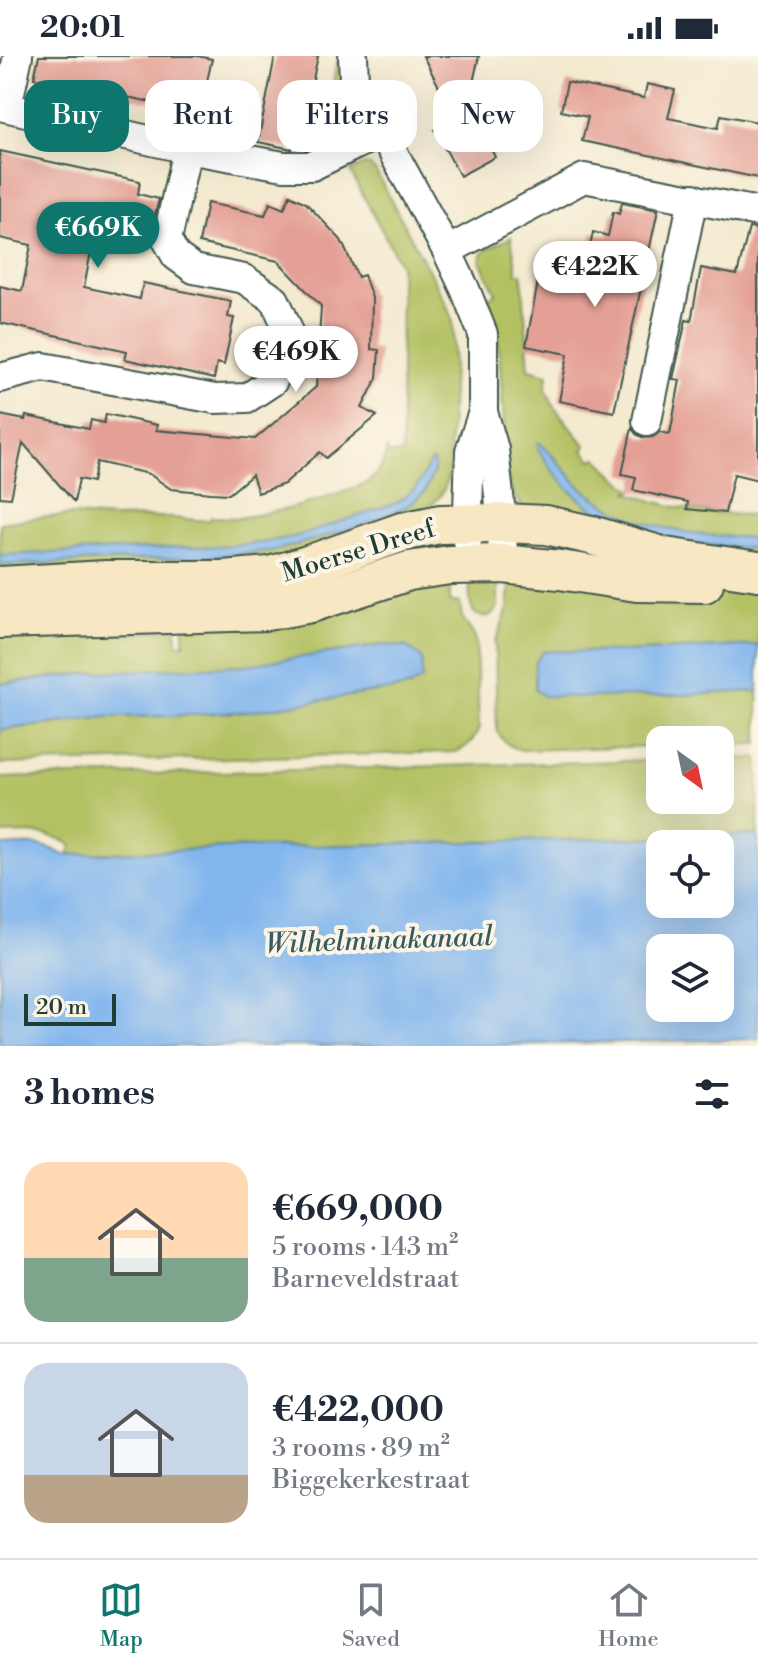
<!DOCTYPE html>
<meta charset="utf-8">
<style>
:root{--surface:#fff;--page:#f2f2f3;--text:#1f2937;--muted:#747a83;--line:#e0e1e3;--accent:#0f766e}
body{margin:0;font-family:"Libre Bodoni",serif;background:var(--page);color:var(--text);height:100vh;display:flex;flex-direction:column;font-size:30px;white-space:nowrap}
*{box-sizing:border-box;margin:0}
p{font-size:26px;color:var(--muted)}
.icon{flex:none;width:44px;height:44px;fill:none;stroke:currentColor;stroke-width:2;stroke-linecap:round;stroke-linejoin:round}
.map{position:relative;height:990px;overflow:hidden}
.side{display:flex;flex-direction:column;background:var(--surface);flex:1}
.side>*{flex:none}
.guide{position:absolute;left:24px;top:24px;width:710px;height:72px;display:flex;gap:16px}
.needle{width:52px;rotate:147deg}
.buttons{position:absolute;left:646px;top:670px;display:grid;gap:16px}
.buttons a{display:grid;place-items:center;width:88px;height:88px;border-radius:16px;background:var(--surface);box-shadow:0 8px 32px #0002;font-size:40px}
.scale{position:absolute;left:24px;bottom:20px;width:92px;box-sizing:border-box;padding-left:8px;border:4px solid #1f3d34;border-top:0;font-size:22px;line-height:28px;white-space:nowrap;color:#1f3d34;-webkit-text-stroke:6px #fcf5e5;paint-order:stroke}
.price{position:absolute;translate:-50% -68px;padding:0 18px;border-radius:28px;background:#fff;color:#222;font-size:26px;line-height:52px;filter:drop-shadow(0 2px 4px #0008)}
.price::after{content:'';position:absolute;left:50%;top:48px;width:24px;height:18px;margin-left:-12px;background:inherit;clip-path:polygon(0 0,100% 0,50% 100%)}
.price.current{background:var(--accent);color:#fff}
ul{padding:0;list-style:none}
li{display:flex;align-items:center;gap:24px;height:200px;padding:0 24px}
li+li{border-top:2px solid var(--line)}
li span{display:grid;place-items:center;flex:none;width:224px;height:160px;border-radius:24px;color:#555}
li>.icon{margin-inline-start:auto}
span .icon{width:96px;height:96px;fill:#fffc;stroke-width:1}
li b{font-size:34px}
h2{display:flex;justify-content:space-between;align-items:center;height:96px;padding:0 24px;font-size:34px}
.chip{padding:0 28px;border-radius:24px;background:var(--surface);box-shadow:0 8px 32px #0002;font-size:28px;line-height:72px}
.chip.current{background:var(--accent);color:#fff}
.status{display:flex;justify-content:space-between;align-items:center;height:56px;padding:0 40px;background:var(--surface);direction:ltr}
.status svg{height:22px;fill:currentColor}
.menu{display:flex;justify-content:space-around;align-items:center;height:112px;border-top:2px solid var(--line);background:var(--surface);font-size:22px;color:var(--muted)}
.menu a{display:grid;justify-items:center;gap:4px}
.menu .current{color:var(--accent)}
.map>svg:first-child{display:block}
.green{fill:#b4c163;stroke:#6a7f4c;stroke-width:2}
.water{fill:#80b5ee;stroke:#507991;stroke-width:2;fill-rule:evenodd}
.building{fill:#e4a096}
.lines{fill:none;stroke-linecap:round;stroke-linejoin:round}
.street-casing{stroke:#3f574b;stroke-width:32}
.secondary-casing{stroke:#3f574b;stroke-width:42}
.street{stroke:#fff;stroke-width:28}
.secondary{stroke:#f8e7c3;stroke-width:38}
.labels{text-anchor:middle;stroke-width:8;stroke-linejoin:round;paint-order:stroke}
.street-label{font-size:26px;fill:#1f3d34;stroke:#fcf5e5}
.water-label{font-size:28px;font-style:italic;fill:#375b62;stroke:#fcf5e5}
</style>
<div class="status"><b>20:01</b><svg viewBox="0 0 49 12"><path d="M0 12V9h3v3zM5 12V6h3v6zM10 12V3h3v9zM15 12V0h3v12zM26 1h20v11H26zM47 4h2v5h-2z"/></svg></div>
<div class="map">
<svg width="758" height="990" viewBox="0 0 758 990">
<rect width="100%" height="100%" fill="#fcf5e5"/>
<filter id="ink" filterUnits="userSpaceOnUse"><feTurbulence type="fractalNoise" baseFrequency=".0125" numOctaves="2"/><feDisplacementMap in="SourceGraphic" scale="16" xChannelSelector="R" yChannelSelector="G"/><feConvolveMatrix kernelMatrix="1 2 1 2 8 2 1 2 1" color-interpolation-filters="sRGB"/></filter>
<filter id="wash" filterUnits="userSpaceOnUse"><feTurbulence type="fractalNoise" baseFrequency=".006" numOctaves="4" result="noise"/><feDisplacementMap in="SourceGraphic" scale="32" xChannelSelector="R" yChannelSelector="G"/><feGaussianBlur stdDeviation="1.8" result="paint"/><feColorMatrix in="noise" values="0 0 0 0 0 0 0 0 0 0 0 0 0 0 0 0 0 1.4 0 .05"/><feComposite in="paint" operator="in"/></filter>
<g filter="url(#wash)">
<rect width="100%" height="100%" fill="#f4ead0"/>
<!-- green -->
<g class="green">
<path d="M 337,6 L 340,7 L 359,59 L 339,69 L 344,40 L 331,37 Z"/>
<path d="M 362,109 L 370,110 L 376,116 L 446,247 L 453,266 L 454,286 L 448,421 C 445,434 440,443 428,451 L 290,504 L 0,517 L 0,509 L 208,501 L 278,494 L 362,470 L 408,450 L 425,436 L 434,412 L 431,406 L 415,433 L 397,447 L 298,480 L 260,487 L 219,490 L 0,499 L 0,467 L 34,462 L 73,459 L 112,462 L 159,461 L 209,465 L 211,461 L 238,462 L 262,458 L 296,451 L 362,429 C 378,422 384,408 387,392 L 388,398 L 402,398 L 400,208 L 350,115 Z"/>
<path d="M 511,181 L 517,217 L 522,217 L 529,313 L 548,318 L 546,333 L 554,351 L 586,390 L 583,394 L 592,404 L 597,402 L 617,422 L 633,434 L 628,436 C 668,453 715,459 758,459 L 758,482 C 697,481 631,473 582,432 C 567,418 556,400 539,387 L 538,393 C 559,425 587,457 624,471 C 640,477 661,478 678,482 C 705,487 731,491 758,492 L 758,500 L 524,452 L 514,440 L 508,426 L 498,281 L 492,257 L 486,244 L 496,237 L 480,205 L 483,197 L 486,194 Z"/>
<path d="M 498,517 L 498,551 L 492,559 C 465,568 470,537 470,520 Z"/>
<path d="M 511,519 L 700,535 L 758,532 L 758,589 L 625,596 L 544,595 L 535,613 L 535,633 L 547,640 L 659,640 L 758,635 L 758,688 L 720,689 L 720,684 L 660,684 L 660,690 L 522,694 C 510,692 503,686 497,675 L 495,587 L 508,553 Z"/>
<path d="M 426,524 L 427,532 L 450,528 L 450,546 L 460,547 L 462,561 L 476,583 L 479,671 C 475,684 468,691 455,696 L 0,708 L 0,674 L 107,661 L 173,660 L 250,655 L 409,631 L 422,623 L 422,602 L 407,591 L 383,589 L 246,609 L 68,619 L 0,628 L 0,579 C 59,584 118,580 176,572 L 177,588 L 184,588 L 184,571 Z"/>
<path d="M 758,702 L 758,779 L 227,792 L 69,799 L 71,789 C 47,774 28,777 0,778 L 0,722 L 660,704 L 660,744 L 720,744 L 720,703 Z"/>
</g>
<!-- water -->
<g class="water">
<path d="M 540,387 C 555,401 567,418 582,432 C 631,473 697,481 758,482 L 758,492 C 666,489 589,478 538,393 L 537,388 Z"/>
<path d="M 431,406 L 434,406 L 434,415 L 425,436 L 408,450 L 362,470 L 278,494 L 208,501 L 0,509 L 0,499 L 219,490 L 260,487 L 298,480 L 397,447 L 415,433 Z"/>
<path d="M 383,589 L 407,591 L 422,602 L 422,623 L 409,631 L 250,655 L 173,660 L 107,661 L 0,674 L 0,628 L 101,616 L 246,609 Z"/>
<path d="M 758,589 L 758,635 L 659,640 L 583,641 L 543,640 L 535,633 L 535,607 L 544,595 L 625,596 Z"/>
<path d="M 758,779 L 758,983 L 454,990 L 0,990 L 0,790 C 23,789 43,785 63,799 L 227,792 ZM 660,788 L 720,788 L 720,848 L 660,848 ZM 660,892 L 720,892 L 720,952 L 660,952 Z"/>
</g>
<g id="blocks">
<!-- building -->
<g class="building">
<path d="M 39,0 L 197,0 L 212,3 L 200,56 L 34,22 Z"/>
<path d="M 275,0 L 318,0 L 301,78 L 295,77 L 292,93 L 258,86 Z"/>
<path d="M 423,0 L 479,0 L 466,58 L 471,55 L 495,101 L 460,120 L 435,74 L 456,63 Z"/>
<path d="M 567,26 L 644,42 L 647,28 L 675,34 L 668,62 L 718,72 L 721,59 L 758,66 L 758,122 L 582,85 L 588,61 L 561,55 Z"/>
<path d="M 0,95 L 140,125 L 138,138 L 159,143 L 152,171 L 132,166 L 128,182 L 95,175 L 84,231 L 140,243 L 143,227 L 231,245 L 228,261 L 234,262 L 224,309 L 217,307 L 214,323 L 125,303 L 127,295 L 0,267 L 0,230 L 22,235 L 31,189 L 0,182 Z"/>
<path d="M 290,139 L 306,147 L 341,184 L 358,221 L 364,219 L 372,242 L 371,293 L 379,294 L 377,322 L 362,352 L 377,360 L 326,402 L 320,396 L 284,428 L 258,437 L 252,419 L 229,438 L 211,437 L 171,433 L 149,418 L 97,406 L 93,426 L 79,423 L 74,446 L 23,387 L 11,442 L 0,441 L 0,359 L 25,364 L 26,360 L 89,373 L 91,364 L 104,367 L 106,358 L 157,369 L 156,374 L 255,383 L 316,331 L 321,250 L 278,205 L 199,187 L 207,147 L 265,159 L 270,147 L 284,153 Z"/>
<path d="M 622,147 L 658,154 L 614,356 L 559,345 L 568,298 L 526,290 L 542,204 L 586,212 L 593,176 L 608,180 L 613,156 L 619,158 Z"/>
<path d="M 749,172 L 758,173 L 758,424 L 734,418 L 725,457 L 687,453 L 688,446 L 633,434 L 636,421 L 622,418 L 632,372 L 636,378 L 644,382 L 653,381 L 660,376 L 670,378 L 680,324 L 673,323 L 686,264 L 691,265 L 701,212 L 737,219 Z"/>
</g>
</g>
</g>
<g filter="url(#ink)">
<use href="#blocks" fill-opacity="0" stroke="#3f574b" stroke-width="2"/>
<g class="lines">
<defs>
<g id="street">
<path d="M 353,0 L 354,25 L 447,195 L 465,233 L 483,278 L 483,356 L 494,393 L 502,467 L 503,508"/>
<path d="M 0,50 L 187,93 L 284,110 L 312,110 L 380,77"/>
<path d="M 7,51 L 18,0"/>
<path d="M 447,195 L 584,122 L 758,156"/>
<path d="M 0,322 L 43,311 L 215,343 L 247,342 L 273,325 L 287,294 L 287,271 L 275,244 L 244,223 L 194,213 L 176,200 L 167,184 L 187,93"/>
<path d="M 647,365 L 693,142"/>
<path d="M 467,485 L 470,395 L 483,356"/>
</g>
<g id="secondary">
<path d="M 0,530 L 106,524 L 223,524 L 270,520 L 308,509 L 402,476 L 440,468 L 502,467 L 546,469 L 591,479 L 665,501 L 758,515"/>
<path d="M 0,563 L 266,555 L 311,547 L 409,515 L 450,509 L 503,508 L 560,514 L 637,526 L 704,527"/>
</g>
</defs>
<!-- street casing -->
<use href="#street" class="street-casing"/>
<!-- secondary casing -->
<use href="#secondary" class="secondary-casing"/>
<!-- street -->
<use href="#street" class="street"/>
<!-- secondary -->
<use href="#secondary" class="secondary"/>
</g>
</g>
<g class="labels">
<!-- street labels -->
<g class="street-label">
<text transform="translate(358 494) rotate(-17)" y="9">Moerse Dreef</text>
</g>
<!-- water labels -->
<g class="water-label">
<text transform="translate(379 883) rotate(-2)" y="10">Wilhelminakanaal</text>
</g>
</g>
</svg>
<div class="buttons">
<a><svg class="needle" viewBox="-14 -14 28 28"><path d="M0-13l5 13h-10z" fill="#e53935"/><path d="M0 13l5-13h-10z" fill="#747a83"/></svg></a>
<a><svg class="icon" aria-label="locate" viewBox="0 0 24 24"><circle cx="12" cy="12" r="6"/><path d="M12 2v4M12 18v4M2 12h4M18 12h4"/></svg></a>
<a><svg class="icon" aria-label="layers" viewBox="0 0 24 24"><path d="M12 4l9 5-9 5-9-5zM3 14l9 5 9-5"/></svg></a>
</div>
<div class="scale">20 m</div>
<b class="price current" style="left:98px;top:214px">€669K</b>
<b class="price" style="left:595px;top:253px">€422K</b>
<b class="price" style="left:296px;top:338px">€469K</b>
<div class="guide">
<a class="chip current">Buy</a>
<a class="chip">Rent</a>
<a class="chip">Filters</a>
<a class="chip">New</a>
</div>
</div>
<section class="side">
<h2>3 homes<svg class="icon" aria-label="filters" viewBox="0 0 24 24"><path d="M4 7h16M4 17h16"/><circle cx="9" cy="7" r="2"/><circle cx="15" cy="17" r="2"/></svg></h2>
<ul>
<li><span style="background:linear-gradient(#ffd9b3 60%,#7fa58c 0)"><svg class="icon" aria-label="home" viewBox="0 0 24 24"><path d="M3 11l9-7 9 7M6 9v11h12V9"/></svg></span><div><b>€669,000</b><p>5 rooms · 143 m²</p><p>Barneveldstraat</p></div></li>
<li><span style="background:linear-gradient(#c9d6e8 70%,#b9a48a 0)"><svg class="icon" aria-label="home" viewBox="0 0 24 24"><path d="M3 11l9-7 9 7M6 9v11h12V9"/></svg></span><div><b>€422,000</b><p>3 rooms · 89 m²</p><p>Biggekerkestraat</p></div></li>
</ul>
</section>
<nav class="menu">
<a class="current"><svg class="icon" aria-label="map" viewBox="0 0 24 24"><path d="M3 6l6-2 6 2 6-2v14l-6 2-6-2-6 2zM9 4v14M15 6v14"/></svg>Map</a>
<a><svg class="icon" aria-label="saved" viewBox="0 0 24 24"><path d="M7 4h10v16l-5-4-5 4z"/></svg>Saved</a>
<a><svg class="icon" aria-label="home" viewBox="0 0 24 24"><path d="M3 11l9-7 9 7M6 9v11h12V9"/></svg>Home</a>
</nav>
